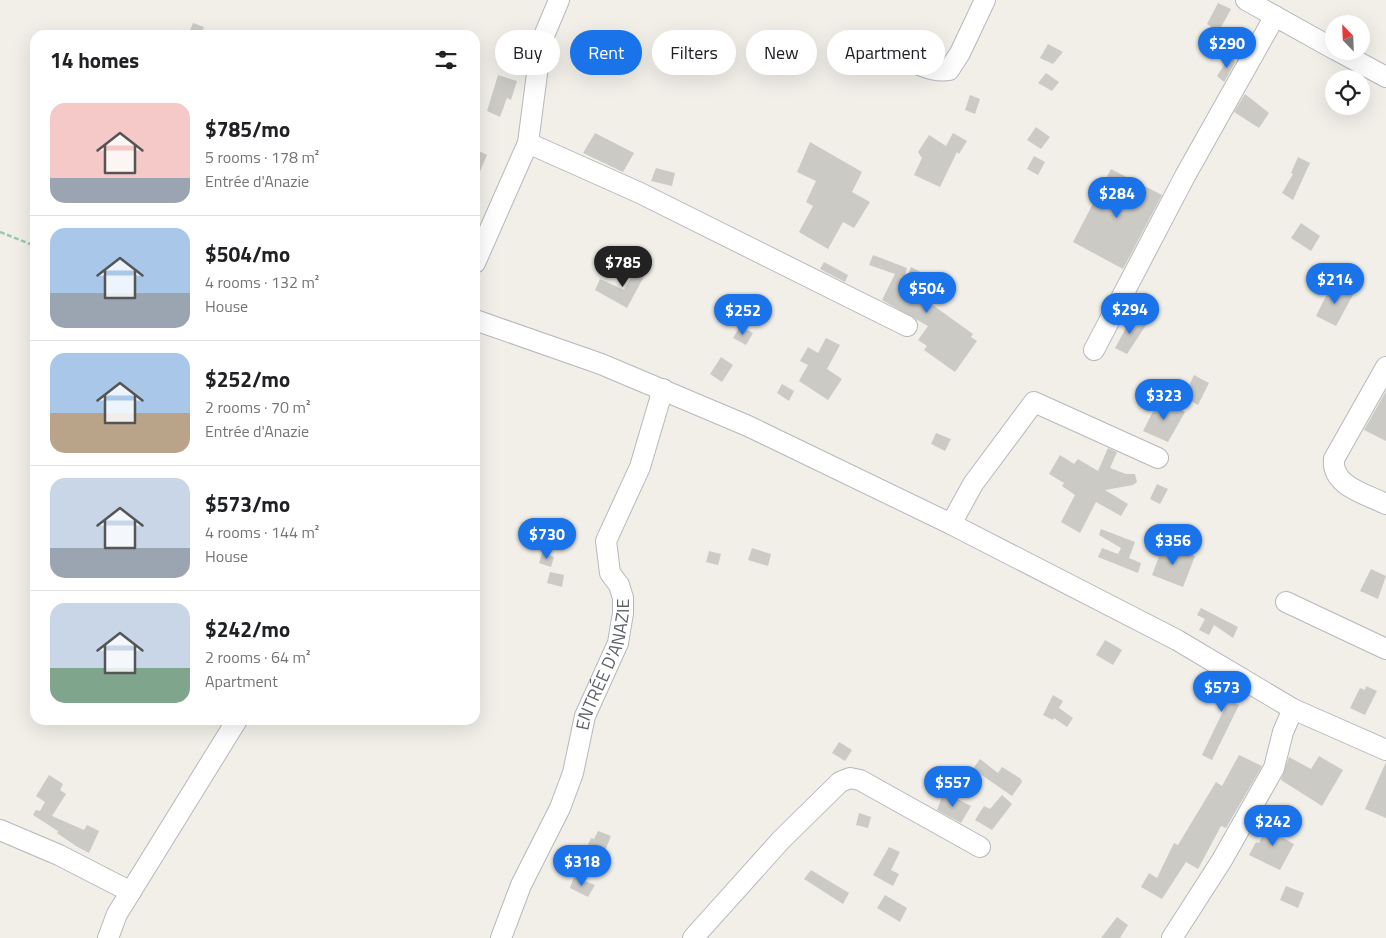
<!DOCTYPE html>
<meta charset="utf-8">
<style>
:root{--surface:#fff;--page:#f6f6f6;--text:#202124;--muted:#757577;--line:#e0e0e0;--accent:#1a73e8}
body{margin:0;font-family:"Titillium Web",sans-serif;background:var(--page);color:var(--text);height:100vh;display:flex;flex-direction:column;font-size:19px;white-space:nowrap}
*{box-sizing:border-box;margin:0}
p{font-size:16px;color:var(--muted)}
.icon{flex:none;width:28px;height:28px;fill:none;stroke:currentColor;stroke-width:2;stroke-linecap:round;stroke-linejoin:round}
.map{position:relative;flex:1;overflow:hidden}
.side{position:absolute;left:30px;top:30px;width:450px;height:695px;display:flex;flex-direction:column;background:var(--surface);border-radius:15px;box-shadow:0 5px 20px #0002}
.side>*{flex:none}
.guide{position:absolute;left:495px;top:30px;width:475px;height:45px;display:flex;gap:10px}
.needle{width:32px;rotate:337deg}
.buttons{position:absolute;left:1325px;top:15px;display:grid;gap:10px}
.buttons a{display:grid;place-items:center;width:45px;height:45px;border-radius:50%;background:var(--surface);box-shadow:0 5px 20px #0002;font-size:25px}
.price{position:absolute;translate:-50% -42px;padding:0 11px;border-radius:18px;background:var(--accent);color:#fff;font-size:16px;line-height:32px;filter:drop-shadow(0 1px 2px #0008)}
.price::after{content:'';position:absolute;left:50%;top:30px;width:15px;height:11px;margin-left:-8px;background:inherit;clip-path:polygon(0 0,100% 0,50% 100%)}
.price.active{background:#222;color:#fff}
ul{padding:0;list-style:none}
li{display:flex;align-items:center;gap:15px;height:125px;padding:0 20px}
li+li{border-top:1px solid var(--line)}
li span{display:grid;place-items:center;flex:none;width:140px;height:100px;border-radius:15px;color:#555}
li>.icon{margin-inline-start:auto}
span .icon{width:60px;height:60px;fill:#fffc;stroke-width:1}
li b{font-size:21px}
h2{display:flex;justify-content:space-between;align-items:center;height:60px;padding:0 20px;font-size:21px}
.chip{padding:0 18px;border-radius:22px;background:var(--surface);box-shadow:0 5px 20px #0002;font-size:18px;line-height:45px}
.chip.active{background:var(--accent);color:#fff}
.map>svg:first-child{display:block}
.building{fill:#cccac5}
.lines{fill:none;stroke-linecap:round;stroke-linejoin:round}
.minor-casing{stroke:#b5b8bc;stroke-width:22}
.path{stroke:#9cc7a9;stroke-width:2.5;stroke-dasharray:5 2.5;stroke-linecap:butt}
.minor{stroke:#fff;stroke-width:20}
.labels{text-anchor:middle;stroke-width:4.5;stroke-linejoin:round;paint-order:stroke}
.street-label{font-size:18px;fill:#5f6368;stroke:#fff}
</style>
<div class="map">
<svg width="1386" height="938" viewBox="0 0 1386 938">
<rect width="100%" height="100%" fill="#f1efe8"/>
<!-- building -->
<g class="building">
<path d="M 1218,3 L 1231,9 L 1219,31 L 1207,24 Z"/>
<path d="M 193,23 L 204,27 L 201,35 L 188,35 Z"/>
<path d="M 1048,44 L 1063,52 L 1053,64 L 1040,58 Z"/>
<path d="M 1232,53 L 1235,63 L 1224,82 L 1217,76 Z"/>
<path d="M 1046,73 L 1059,82 L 1052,91 L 1038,83 Z"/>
<path d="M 498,75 L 517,81 L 511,100 L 507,98 L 500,117 L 487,111 Z"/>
<path d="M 1245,94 L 1269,113 L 1259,128 L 1234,112 Z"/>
<path d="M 970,95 L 980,99 L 975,114 L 965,110 Z"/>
<path d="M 1036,127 L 1050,137 L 1041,149 L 1027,140 Z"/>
<path d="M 595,133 L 634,153 L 623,172 L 583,153 Z"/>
<path d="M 953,133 L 967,141 L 959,154 L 957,152 L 940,187 L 914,175 L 922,158 L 918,152 L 929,135 L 946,146 Z"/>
<path d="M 810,142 L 862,172 L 852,192 L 870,202 L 854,228 L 843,222 L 828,249 L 799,232 L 813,206 L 806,202 L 816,181 L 797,172 Z"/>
<path d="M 475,149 L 487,155 L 475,183 Z"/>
<path d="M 1034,156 L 1045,162 L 1038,175 L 1027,169 Z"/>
<path d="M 1298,157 L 1310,163 L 1293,200 L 1282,193 L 1293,174 L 1291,173 Z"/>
<path d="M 656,168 L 675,173 L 672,186 L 651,181 Z"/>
<path d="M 1111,169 L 1162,195 L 1123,269 L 1073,242 Z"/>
<path d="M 1301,223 L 1320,236 L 1311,251 L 1291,238 Z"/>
<path d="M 873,255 L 907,268 L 904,278 L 897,275 L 906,280 L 911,267 L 937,281 L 927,301 L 973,334 L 971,337 L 977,341 L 955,372 L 924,350 L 927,346 L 918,340 L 928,326 L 882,300 L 895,274 L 869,265 Z"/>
<path d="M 824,262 L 848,275 L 845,282 L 820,269 Z"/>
<path d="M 639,264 L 648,269 L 627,308 L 595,290 L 600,279 L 624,290 Z"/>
<path d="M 1342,287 L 1354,293 L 1336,326 L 1316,316 L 1330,288 L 1339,292 Z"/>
<path d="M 1133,315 L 1146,325 L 1127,354 L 1115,348 Z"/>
<path d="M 740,326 L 753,333 L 746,345 L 733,338 Z"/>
<path d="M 826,338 L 840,345 L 827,369 L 842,379 L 828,400 L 799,381 L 808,365 L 800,361 L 808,347 L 818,353 Z"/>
<path d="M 721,357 L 733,365 L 722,382 L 710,374 Z"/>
<path d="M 1194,375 L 1209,383 L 1198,405 L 1184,397 Z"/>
<path d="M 782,384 L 794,391 L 789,401 L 777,393 Z"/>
<path d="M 1386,391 L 1386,441 L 1364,430 Z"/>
<path d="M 1160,398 L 1185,412 L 1168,442 L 1143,431 Z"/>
<path d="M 936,433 L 951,439 L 945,451 L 931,444 Z"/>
<path d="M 1108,448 L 1117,452 L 1110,468 L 1126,474 L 1135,474 L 1137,482 L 1133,485 L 1105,490 L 1128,504 L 1121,516 L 1096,502 L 1080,533 L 1061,522 L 1075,495 L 1062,486 L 1064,483 L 1049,474 L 1060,455 L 1074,464 L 1078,459 L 1098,471 Z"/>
<path d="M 1157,484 L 1168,489 L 1160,504 L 1150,499 Z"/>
<path d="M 1101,529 L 1135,542 L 1129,558 L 1141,563 L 1138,573 L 1098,557 L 1102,548 L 1118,554 L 1121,548 L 1099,535 Z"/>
<path d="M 1164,544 L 1195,556 L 1183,587 L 1152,575 Z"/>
<path d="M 752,548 L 771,554 L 768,566 L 748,560 Z"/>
<path d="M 709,551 L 721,554 L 718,565 L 706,562 Z"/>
<path d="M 542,553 L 554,557 L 551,567 L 539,563 Z"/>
<path d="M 1371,569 L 1386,576 L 1378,599 L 1360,591 Z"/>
<path d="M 550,572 L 564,575 L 562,587 L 547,583 Z"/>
<path d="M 1201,608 L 1238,627 L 1233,638 L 1214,625 L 1209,635 L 1199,630 L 1205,619 L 1197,615 Z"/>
<path d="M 1105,640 L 1122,650 L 1113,665 L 1096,655 Z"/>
<path d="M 1213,675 L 1241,692 L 1236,704 L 1239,705 L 1212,760 L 1202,755 L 1226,705 L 1210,697 L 1213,692 L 1206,689 Z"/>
<path d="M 1366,686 L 1377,691 L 1365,715 L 1350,708 L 1360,688 L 1365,690 Z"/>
<path d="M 1053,695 L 1063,701 L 1059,708 L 1073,718 L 1067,727 L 1054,718 L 1053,720 L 1043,715 Z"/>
<path d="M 839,742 L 852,750 L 845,761 L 832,753 Z"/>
<path d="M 1239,755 L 1262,766 L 1226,828 L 1221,826 L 1198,869 L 1186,862 L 1162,899 L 1141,887 L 1149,873 L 1157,878 L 1174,843 L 1178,845 L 1216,782 L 1222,786 Z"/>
<path d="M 1319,756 L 1343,770 L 1322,806 L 1281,780 L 1289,757 L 1311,769 Z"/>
<path d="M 980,759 L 998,773 L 1002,767 L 1021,779 L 1022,782 L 1012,796 L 973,769 Z"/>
<path d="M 1386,762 L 1386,818 L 1365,809 Z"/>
<path d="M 49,775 L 63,784 L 60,790 L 66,794 L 52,816 L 84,830 L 87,825 L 99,831 L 89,853 L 76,846 L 57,833 L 58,831 L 33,815 L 36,810 L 40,811 L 45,802 L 36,796 Z"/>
<path d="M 944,792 L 971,806 L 961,823 L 937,810 Z"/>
<path d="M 1002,795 L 1012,804 L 992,830 L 975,820 L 984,806 L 990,809 Z"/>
<path d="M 859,813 L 871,817 L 868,828 L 856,825 Z"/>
<path d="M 1270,821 L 1287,830 L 1283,838 L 1294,844 L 1280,870 L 1249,855 L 1256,842 L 1259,843 Z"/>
<path d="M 598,831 L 611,836 L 603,856 L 586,849 L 591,838 L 594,839 Z"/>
<path d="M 889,847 L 900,852 L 891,870 L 899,874 L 893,886 L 873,875 Z"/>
<path d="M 811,870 L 849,893 L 843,904 L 804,879 Z"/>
<path d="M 574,877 L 595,885 L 588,897 L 570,888 Z"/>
<path d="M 1286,886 L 1304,893 L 1298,908 L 1280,900 Z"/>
<path d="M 885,895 L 907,908 L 900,922 L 877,908 Z"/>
<path d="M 1117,917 L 1128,925 L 1120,938 L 1101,938 Z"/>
</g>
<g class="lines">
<defs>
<g id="minor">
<path d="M 1246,0 L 1334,49"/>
<path d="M 881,45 C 901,55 927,74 949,70 L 960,53 L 985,0"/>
<path d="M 1338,51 L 1386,77"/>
<path d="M 528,143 L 640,193 L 907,326"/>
<path d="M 475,263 L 528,143 L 541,43 L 559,0"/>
<path d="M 475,320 L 601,364 L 748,426 L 951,524 L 1177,640 L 1293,709 L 1386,750"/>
<path d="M 1094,350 L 1185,176 L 1275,16"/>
<path d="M 1386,367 L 1334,459 C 1331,486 1366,494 1386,504"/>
<path d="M 951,524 L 973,484 L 1034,402 L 1158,458"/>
<path d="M 1286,602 L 1386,649"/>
<path d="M 0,830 L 59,855 L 131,892"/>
<path d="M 108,938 L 117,914 L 237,720"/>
<path id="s1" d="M 501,938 L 521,885 L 560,808 L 573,773 L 585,716 L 618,643 L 623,613 L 623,598 L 619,585 L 610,573 L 606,541 L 640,467 L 663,389"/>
<path d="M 693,938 L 781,840 L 840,782 L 850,778 L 860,780 L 980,847"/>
<path d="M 1172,938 L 1222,860 L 1274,768 L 1283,732 L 1293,709"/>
</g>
</defs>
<!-- minor casing -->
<use href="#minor" class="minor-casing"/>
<!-- path -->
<path class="path" d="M 0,232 L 35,246"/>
<!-- minor -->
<use href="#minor" class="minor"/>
</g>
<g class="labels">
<!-- street labels -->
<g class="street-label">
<text dy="6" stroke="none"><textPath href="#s1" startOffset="294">ENTRÉE D'ANAZIE</textPath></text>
</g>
</g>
</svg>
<div class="buttons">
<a><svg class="needle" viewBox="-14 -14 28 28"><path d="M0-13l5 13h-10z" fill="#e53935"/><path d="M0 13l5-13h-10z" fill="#757577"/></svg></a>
<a><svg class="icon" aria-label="locate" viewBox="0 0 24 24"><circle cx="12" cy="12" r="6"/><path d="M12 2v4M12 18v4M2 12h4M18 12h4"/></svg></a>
</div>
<b class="price" style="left:1227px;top:69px">$290</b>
<b class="price" style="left:1117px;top:219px">$284</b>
<b class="price active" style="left:623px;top:288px">$785</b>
<b class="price" style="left:1335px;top:305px">$214</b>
<b class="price" style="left:927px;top:314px">$504</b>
<b class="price" style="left:1130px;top:335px">$294</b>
<b class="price" style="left:743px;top:336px">$252</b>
<b class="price" style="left:1164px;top:421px">$323</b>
<b class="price" style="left:547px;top:560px">$730</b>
<b class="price" style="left:1173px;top:566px">$356</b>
<b class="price" style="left:1222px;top:713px">$573</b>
<b class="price" style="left:953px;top:808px">$557</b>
<b class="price" style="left:1273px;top:847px">$242</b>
<b class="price" style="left:582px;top:887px">$318</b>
<div class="guide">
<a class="chip">Buy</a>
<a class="chip active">Rent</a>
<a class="chip">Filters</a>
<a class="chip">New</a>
<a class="chip">Apartment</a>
</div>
<section class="side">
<h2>14 homes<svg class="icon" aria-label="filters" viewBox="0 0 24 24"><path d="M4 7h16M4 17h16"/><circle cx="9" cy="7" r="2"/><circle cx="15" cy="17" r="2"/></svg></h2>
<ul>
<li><span style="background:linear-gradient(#f6c9c9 75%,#9aa5b1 0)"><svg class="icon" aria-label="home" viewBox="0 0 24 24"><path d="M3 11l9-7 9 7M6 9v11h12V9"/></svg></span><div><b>$785/mo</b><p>5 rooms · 178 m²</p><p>Entrée d'Anazie</p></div></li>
<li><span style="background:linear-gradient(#a9c7e8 65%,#9aa5b1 0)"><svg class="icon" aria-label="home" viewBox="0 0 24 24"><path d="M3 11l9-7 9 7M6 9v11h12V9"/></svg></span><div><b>$504/mo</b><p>4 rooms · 132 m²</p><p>House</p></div></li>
<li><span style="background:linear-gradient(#a9c7e8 60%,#b9a48a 0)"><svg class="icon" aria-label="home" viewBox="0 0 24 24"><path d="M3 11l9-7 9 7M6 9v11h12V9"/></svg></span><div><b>$252/mo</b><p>2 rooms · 70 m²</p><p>Entrée d'Anazie</p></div></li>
<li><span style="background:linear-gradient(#c9d6e8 70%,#9aa5b1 0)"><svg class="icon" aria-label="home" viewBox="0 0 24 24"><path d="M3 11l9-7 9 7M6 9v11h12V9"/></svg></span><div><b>$573/mo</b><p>4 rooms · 144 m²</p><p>House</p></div></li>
<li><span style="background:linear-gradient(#c9d6e8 65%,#7fa58c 0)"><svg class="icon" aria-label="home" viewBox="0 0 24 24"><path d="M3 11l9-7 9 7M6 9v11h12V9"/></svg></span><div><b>$242/mo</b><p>2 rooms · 64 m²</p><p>Apartment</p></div></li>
</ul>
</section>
</div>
